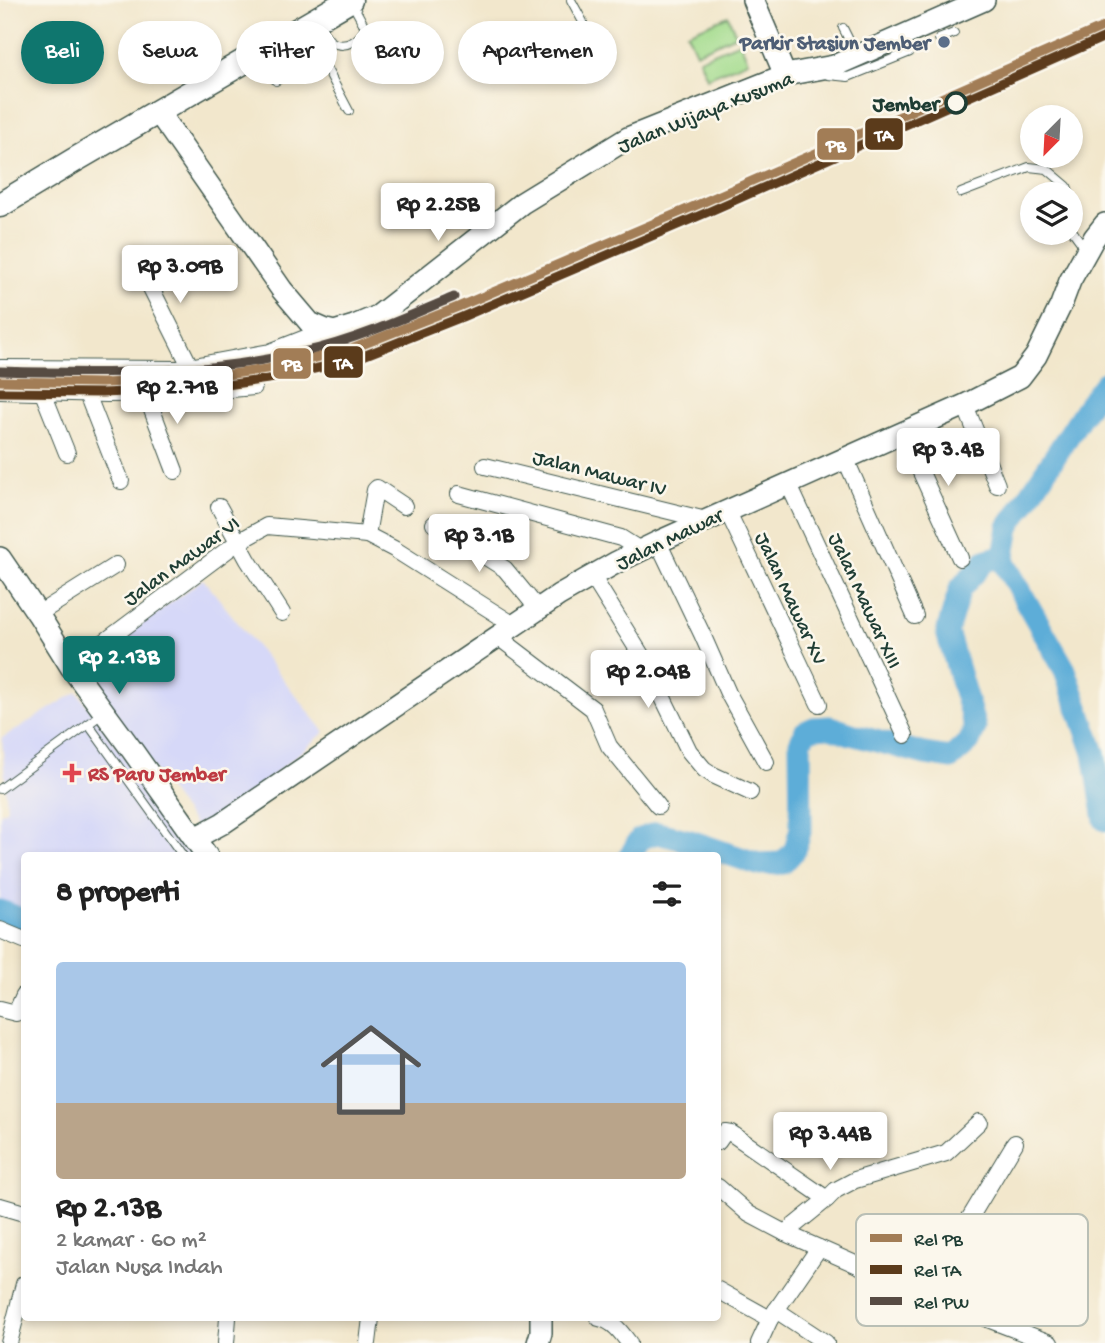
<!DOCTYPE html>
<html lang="id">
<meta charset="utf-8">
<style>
:root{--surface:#fff;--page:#f6f6f6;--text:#222;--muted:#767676;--line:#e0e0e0;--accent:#0f766e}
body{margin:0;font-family:"Gochi Hand",sans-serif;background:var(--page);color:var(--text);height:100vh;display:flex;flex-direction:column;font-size:26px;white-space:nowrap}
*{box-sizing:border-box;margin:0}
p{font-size:23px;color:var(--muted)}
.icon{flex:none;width:38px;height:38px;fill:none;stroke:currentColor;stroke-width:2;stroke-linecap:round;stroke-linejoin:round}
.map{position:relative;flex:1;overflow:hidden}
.side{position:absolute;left:21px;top:852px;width:700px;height:469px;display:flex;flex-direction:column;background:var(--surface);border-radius:7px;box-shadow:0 4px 10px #0003}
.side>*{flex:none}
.guide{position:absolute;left:21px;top:21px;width:700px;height:63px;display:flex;gap:14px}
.needle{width:46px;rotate:204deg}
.controls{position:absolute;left:1020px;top:105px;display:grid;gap:14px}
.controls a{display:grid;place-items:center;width:63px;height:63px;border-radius:50%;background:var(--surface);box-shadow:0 4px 10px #0003;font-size:35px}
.price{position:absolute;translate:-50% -60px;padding:0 16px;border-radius:7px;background:#fff;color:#222;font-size:23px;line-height:46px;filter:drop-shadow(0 2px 4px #0008)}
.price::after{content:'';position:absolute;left:50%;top:42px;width:21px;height:16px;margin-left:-10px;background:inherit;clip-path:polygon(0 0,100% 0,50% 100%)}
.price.selected{background:var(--accent);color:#fff}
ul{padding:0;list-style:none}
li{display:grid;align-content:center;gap:14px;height:371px;padding:0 35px}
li+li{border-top:2px solid var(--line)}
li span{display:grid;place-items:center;height:217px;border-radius:7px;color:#555}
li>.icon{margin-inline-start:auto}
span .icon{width:126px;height:126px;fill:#fffc;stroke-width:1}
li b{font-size:30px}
h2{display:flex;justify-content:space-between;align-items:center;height:84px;padding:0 35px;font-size:30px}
.tag{padding:0 24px;border-radius:32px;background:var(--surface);box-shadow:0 4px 10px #0003;font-size:24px;line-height:63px}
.tag.selected{background:var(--accent);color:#fff}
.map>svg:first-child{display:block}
.built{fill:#d6d8f8}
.pitch{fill:#a4dc8e;stroke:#628c61;stroke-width:2}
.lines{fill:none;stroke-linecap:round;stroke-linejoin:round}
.river{stroke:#5dadd8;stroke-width:23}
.lane-casing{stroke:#3f564b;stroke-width:10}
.street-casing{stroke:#3f564b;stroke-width:18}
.secondary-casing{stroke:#3f564b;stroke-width:24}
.primary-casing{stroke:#3f564b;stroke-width:27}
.lane{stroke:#fff;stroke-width:8}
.street{stroke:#fff;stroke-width:16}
.secondary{stroke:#fff;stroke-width:21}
.primary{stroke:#fff;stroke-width:24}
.rail-1-casing{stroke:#fbf7ec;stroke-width:14}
.rail-2-casing{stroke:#fbf7ec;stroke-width:14}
.rail-3-casing{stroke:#fbf7ec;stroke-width:14}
.rail-1{stroke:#a27d56;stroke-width:9}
.rail-2{stroke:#5b3b1b;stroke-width:9}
.rail-3{stroke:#574b43;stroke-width:9}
.service-dot{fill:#5c6f8a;stroke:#fbf7ec;stroke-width:2.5}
.stop-dot{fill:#fbf7ec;stroke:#1f3d34;stroke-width:3.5}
.health-dot{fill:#e0444e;stroke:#fbf7ec;stroke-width:2.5}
.labels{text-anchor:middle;stroke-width:5;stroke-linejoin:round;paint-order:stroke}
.service-label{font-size:21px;font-weight:bold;fill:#4e5e75;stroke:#fbf7ec;text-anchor:end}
.stop-label{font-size:21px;font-weight:bold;fill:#1f3d34;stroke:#fbf7ec;text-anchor:end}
.street-label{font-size:21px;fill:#1f3d34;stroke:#fbf7ec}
.health-label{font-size:21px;font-weight:bold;fill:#be3a42;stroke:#fbf7ec;text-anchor:start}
.key{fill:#fbf7ec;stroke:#b9bfb5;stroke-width:2}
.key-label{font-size:19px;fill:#1f3d34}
.line-badge{stroke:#fbf7ec;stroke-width:2.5}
.badge-label{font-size:19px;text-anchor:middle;font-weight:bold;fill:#fff}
</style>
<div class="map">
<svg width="1105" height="1343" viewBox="0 0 1105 1343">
<rect width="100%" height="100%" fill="#fbf7ec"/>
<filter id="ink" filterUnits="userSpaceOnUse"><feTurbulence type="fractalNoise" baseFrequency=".0143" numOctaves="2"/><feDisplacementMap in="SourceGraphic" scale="14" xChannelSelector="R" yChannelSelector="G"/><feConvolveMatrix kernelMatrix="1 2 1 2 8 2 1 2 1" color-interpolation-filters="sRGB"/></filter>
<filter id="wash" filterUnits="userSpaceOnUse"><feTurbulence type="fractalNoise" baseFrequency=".00686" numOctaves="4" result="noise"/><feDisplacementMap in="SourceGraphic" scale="28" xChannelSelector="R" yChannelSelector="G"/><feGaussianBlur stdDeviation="1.57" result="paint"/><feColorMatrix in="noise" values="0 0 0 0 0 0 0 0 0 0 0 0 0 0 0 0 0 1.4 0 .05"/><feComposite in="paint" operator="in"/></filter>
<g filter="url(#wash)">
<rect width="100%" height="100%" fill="#f2e7cc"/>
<!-- built -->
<g class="built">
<path d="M 203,579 L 325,732 L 258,788 L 197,829 L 81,669 Z"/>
<path d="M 77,692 L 199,856 L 24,856 L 24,916 L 0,902 L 0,814 L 7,809 L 2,738 Z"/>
</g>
<!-- pitch -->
<g class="pitch">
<path d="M 728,16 L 736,35 L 696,53 L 687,33 Z"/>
<path d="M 740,42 L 748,61 L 707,78 L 699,59 Z"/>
</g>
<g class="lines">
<!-- river -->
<g class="river">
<path d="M 1105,383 L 1091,401 L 1009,527 L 1003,561 L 1065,670 L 1094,753 L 1105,820"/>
<path d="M 630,856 L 640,839 L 657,833 L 690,841 L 758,864 L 783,863 L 795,850 L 801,828 L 800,743 L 805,732 L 814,728 L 830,727 L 854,735 L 925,754 L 951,758 L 969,742 L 975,728 L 947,632 L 960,589 L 985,561 L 1004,555"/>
<path d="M 0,911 L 24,920"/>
</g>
</g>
</g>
<g filter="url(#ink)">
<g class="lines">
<defs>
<g id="lane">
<path d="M 571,0 L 583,22"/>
<path d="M 318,24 C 322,29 327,39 332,42 C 345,50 362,39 365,27 L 352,3"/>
<path d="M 843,28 L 857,56"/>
<path d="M 939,39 L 954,33"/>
<path d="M 828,75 L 848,77 L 910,52"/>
<path d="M 276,81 L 318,52 L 349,111"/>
<path d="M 961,193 L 1029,167 L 1047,169 L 1067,186 L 1070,194"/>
<path d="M 1071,229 L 1085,248"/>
<path d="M 88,724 L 183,856"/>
<path d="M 0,789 L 102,714"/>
</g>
<g id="street">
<path d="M 137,260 L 190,366"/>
<path d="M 0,368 L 178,369 L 270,352 L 326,330"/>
<path d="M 0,391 L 107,394 L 186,393 L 254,387"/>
<path d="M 43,393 L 67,453"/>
<path d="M 87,394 L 121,481"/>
<path d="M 146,394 L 175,471"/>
<path d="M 965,405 L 997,485"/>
<path d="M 903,433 L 960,558"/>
<path d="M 845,458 L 915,616"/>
<path d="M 485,466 L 706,520"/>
<path d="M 788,483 L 905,735"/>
<path d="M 459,494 L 621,538 L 640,550"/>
<path d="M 219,507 L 248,560 L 282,613"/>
<path d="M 727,510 L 819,704"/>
<path d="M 434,524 L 505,569 L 538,609"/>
<path d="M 367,535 L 375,490 L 377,488 L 404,506"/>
<path d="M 658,542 L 702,634 L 728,693 L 766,762"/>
<path d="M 592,576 L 646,663 L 689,751 L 704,769 L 713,775 L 750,792"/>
<path d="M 38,614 L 116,565"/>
<path d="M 497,636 L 593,709 L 609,746 L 658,806"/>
<path d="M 71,667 L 238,542 L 267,526 L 367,535 L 394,549 L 514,625"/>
<path d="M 0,930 L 24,940"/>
<path d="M 0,1009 L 16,1013 L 24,995"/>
<path d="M 718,1142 L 725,1132 L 731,1133 L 827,1199 L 836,1190 L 855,1180 L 946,1153 L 979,1122"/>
<path d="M 718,1187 L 749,1214 L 785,1233 L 928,1296 L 1050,1343"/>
<path d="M 0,1206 L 24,1213"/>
<path d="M 785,1233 L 827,1199"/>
<path d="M 718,1290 L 770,1319"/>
<path d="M 928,1296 L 959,1236 L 1015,1143"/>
<path d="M 776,1310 L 826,1343"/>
<path d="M 599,1318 C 613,1321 621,1332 629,1343"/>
<path d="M 9,1343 L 24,1284"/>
<path d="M 226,1343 L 228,1318"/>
<path d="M 368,1343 L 371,1318"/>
<path d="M 759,1343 L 770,1319 L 819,1248"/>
</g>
<g id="secondary">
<path d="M 753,0 L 785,75"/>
<path d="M 158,112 L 282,290 L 310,323 L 326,330 L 334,332 L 354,326 L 378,316 L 522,203 L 628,138 L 785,75 L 834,66 L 984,0"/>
<path d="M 0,558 L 38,614 L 71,667 L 132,750 L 207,856"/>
<path d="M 195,838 L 223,823 L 559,595 L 617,562 L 658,542 L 965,405 L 1020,377 L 1036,356 L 1061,305 L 1070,281 L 1094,238 L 1105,224"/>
<path d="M 538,1343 L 541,1333 L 541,1318"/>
</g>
<path id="primary" d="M 0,205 L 73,161 L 350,0"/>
</defs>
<!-- lane casing -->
<use href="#lane" class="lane-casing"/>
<!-- street casing -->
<use href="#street" class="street-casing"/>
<!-- secondary casing -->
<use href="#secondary" class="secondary-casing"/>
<!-- primary casing -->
<use href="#primary" class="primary-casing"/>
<!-- lane -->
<use href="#lane" class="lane"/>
<!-- street -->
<use href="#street" class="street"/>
<!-- secondary -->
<use href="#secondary" class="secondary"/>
<!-- primary -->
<use href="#primary" class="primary"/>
<defs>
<path id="rail-1" d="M 0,381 L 102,383 L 199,379 L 273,368 L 349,350 L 458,307 L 704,202 L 1105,26"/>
<path id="rail-2" d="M 0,392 L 102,393 L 199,389 L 275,378 L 353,360 L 462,317 L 708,212 L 1105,37"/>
<path id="rail-3" d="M 0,371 C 102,374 204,375 303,352 C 356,340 405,318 454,297"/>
</defs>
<!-- rail-1 casing -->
<use href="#rail-1" class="rail-1-casing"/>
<!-- rail-2 casing -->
<use href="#rail-2" class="rail-2-casing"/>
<!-- rail-3 casing -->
<use href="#rail-3" class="rail-3-casing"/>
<!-- rail-1 -->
<use href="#rail-1" class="rail-1"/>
<!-- rail-2 -->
<use href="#rail-2" class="rail-2"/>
<!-- rail-3 -->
<use href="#rail-3" class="rail-3"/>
</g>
</g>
<!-- markers -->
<circle class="service-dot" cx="944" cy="42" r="7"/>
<circle class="stop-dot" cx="956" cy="103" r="10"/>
<path class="health-dot" d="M68.5 762.5h7v7h7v7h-7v7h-7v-7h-7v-7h7z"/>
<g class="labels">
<!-- service labels -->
<g class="service-label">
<text x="930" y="49">Parkir Stasiun Jember</text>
</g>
<!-- stop labels -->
<g class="stop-label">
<text x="939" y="110">Jember</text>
</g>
<!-- street labels -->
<g class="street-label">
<text transform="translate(705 111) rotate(-22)" y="7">Jalan Wijaya Kusuma</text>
<text transform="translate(600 472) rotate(14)" y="7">Jalan Mawar IV</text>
<text transform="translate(669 538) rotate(-26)" y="7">Jalan Mawar</text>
<text transform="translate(181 560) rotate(-36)" y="7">Jalan Mawar VI</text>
<text transform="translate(792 598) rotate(65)" y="7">Jalan Mawar XV</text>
<text transform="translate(866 600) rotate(65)" y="7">Jalan Mawar XIII</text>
</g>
<!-- health labels -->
<g class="health-label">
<text x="88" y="780">RS Paru Jember</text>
</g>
</g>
<!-- legend -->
<rect x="856" y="1214" width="232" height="112" rx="10" class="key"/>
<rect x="870" y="1234" width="32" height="8" fill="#a27d56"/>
<rect x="870" y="1265" width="32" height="9" fill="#5b3b1b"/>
<rect x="870" y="1297" width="32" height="8" fill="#574b43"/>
<g class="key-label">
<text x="914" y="1245">Rel PB</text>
<text x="914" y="1276">Rel TA</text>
<text x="914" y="1308">Rel PW</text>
</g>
<g class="line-badge">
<rect x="864" y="117" width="40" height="34" rx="7" fill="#5b3b1b"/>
<rect x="816" y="127" width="40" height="34" rx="7" fill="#a27d56"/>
<rect x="323" y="345" width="41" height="34" rx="7" fill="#5b3b1b"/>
<rect x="272" y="347" width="40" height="33" rx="7" fill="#a27d56"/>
</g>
<g class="badge-label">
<text x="884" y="141">TA</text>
<text x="836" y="151">PB</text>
<text x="343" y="369">TA</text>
<text x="292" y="370">PB</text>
</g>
</svg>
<div class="controls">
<a><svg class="needle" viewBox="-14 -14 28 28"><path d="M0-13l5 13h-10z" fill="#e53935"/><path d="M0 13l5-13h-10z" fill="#767676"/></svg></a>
<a><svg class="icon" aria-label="layers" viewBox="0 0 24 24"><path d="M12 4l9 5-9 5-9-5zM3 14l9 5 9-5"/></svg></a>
</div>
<b class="price" style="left:438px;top:243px">Rp 2.25B</b>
<b class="price" style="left:180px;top:305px">Rp 3.09B</b>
<b class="price" style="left:177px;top:426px">Rp 2.71B</b>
<b class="price" style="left:948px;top:488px">Rp 3.4B</b>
<b class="price" style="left:479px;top:574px">Rp 3.1B</b>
<b class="price selected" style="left:119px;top:696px">Rp 2.13B</b>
<b class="price" style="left:648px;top:710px">Rp 2.04B</b>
<b class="price" style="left:830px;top:1172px">Rp 3.44B</b>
<div class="guide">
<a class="tag selected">Beli</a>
<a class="tag">Sewa</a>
<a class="tag">Filter</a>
<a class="tag">Baru</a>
<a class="tag">Apartemen</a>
</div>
<section class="side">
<h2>8 properti<svg class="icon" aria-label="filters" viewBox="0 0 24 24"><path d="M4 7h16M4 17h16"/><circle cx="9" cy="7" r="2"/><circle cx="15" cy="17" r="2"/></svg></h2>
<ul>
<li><span style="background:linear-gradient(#a9c7e8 65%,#b9a48a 0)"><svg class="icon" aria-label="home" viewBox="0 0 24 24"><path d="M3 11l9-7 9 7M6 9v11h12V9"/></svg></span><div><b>Rp 2.13B</b><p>2 kamar · 60 m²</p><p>Jalan Nusa Indah</p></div></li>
</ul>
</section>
</div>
